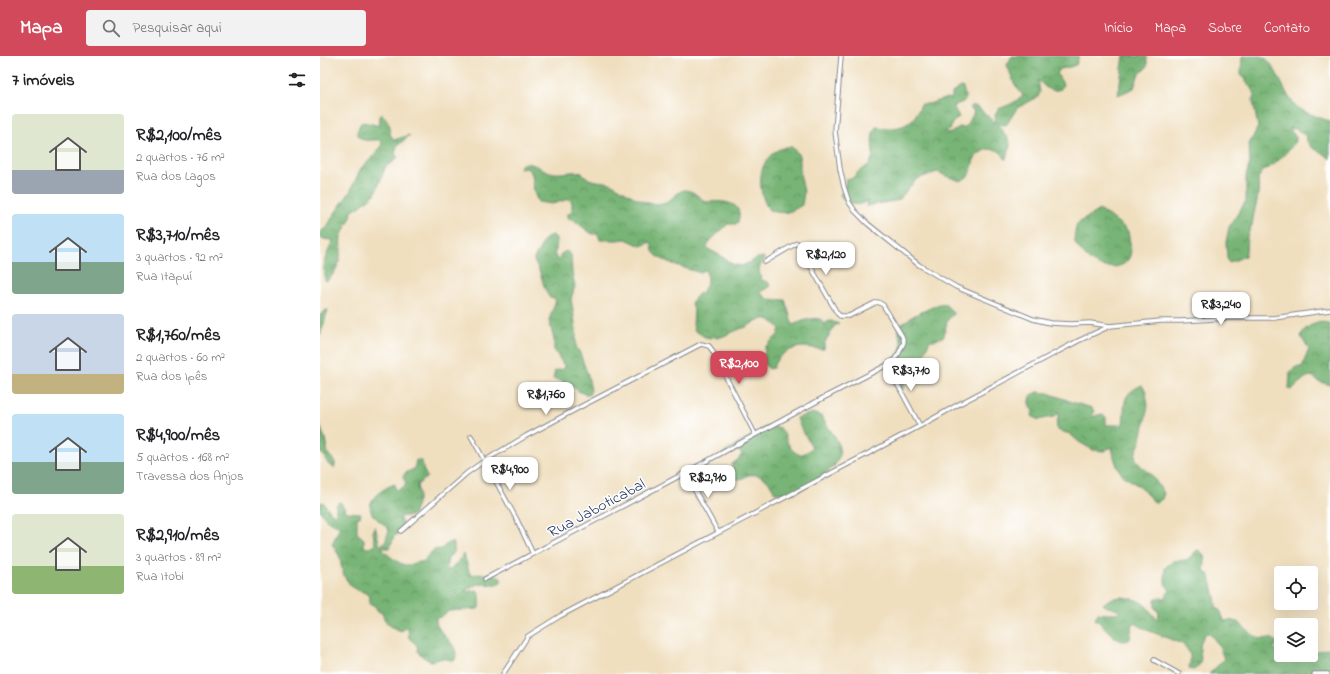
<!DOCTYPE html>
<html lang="pt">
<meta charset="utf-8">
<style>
:root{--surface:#fff;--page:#f2f2f2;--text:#202124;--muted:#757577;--accent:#d1495b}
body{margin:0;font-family:"Indie Flower",sans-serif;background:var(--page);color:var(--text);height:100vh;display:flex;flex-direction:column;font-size:15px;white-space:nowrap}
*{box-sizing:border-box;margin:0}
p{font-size:13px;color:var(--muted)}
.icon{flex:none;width:22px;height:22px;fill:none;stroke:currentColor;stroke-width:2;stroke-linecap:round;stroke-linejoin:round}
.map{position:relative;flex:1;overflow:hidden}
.panel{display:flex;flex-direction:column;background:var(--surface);width:320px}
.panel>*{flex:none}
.buttons{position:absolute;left:954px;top:510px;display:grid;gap:8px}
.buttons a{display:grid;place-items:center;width:44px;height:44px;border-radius:4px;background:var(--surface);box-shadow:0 4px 16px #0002;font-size:20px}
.price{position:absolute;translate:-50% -34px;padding:0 9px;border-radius:8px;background:#fff;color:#222;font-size:13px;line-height:26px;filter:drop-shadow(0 1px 2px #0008)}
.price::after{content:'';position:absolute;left:50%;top:24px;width:12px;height:9px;margin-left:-6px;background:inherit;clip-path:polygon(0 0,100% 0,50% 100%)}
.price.selected{background:var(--accent);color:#fff}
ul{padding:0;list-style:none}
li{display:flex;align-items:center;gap:12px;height:100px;padding:0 12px}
li span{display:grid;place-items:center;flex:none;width:112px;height:80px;border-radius:4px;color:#555}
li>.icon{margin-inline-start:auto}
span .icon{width:48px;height:48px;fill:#fffc;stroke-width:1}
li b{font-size:17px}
h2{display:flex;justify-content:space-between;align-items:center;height:48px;padding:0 12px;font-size:17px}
header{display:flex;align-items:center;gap:24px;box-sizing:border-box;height:56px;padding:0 20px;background:var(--accent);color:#fff}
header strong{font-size:19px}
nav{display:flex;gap:22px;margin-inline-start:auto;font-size:14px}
.search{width:280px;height:36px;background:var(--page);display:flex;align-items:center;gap:10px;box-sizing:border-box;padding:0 14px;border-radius:4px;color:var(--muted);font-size:15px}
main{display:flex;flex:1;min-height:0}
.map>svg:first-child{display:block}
.forest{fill:url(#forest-crowns);stroke:#497269}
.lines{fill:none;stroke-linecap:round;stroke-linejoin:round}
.minor-casing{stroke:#86878e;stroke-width:5.5}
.minor{stroke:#fff;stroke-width:3.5}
.labels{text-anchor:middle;stroke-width:3;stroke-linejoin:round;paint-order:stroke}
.street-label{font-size:16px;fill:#1b2f5e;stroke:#fff}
</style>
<header>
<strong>Mapa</strong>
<div class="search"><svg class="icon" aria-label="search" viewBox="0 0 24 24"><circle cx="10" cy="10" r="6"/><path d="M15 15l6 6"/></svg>Pesquisar aqui</div>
<nav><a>Início</a><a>Mapa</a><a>Sobre</a><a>Contato</a></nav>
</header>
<main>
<section class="panel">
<h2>7 imóveis<svg class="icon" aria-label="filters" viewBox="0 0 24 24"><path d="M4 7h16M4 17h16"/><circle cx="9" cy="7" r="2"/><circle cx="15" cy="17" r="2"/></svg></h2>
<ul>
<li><span style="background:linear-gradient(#dfe7d0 70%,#9aa5b1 0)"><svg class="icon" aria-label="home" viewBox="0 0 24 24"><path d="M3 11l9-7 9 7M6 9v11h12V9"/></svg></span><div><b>R$2,100/mês</b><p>2 quartos · 76 m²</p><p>Rua dos Lagos</p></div></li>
<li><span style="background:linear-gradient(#bfe0f5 60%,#7fa58c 0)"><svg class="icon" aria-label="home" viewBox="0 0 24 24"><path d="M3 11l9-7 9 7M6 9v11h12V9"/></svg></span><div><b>R$3,710/mês</b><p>3 quartos · 92 m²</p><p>Rua Itapuí</p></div></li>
<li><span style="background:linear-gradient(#c9d6e8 75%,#c2b280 0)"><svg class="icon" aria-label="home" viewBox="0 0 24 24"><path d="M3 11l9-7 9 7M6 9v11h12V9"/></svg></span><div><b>R$1,760/mês</b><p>2 quartos · 60 m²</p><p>Rua dos Ipês</p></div></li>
<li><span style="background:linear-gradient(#bfe0f5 60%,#7fa58c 0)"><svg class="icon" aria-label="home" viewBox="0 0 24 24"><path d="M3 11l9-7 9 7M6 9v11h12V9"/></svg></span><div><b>R$4,900/mês</b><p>5 quartos · 168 m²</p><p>Travessa dos Anjos</p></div></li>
<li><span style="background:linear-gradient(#dfe7d0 65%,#8fb573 0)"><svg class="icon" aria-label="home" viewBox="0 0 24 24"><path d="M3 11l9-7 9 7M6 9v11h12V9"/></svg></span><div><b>R$2,910/mês</b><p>3 quartos · 89 m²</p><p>Rua Itobi</p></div></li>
</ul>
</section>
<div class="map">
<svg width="1010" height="618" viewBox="0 0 1010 618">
<defs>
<pattern id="forest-crowns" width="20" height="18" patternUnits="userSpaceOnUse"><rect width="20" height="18" fill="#77b474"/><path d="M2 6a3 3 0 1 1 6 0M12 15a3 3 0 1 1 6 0" fill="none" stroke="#619362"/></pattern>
</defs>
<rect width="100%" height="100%" fill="#fff"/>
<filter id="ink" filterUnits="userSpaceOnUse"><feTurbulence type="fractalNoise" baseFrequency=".025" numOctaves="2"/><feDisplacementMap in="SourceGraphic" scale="8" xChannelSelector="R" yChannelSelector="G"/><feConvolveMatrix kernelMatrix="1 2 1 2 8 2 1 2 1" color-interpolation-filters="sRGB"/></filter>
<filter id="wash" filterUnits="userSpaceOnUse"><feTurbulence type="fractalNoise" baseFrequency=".012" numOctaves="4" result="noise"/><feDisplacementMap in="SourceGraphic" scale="16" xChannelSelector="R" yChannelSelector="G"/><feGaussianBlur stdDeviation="0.9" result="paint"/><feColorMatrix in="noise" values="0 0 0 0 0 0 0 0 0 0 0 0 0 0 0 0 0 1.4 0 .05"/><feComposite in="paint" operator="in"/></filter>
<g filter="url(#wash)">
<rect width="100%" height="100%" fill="#f0dfbf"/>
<!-- forest -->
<g class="forest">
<path d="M 692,0 L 759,0 L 756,9 L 746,12 L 740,13 L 737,18 L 743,28 L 741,33 C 730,37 725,31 718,24 L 720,36 L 718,41 L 697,52 L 687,68 L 683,69 L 677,67 C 680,74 690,81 690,90 C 689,94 687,99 686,103 L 685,103 C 680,89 663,91 655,102 C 652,106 653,112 650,117 C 648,121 644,123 641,125 L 626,120 L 618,116 L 614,117 L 597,123 L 586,135 L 579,144 L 546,150 L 548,146 L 547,145 C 537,151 532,148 523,144 L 520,138 L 524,135 L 526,124 L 533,122 C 537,114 547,113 551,105 C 556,96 548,82 556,71 C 579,74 593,71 601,48 L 609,48 L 627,42 L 632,43 L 632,37 L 641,31 L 643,32 L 646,43 L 643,46 L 633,50 L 639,61 L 632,67 L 630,74 L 627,75 L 626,78 L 631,77 L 639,71 L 645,72 C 647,65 653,62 654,55 L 650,52 L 652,49 C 662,52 667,62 676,66 L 675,59 L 678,53 C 685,51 696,46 703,40 L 694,27 L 687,9 Z"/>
<path d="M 804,0 L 827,0 L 827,11 L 818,20 L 814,32 L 798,39 Z"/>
<path d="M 922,0 L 943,0 C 960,13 962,38 978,52 C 979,54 1006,64 1010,65 L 1010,103 C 1001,92 988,96 986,80 L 976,73 L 969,72 L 976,81 L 976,86 L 956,107 L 943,115 L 938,122 C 939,138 938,141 934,157 C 933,161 933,165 932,169 C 930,173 928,177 927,181 C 926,188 927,194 925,200 L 909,207 L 907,202 L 906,186 L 909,171 L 926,145 L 926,120 L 930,107 L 929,88 L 938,71 L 933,45 L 934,36 L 921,19 Z"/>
<path d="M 61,58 C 67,62 72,70 70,78 L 74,84 L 90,79 L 77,90 L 75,98 L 78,101 L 71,108 L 69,108 L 66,110 L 55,138 L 38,152 L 32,155 C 32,164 24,172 21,181 C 20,185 21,190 21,194 C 20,206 16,217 7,225 L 5,224 C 0,206 8,198 13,184 L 0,183 L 0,176 L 7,171 L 15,157 L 30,136 L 41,112 L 53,101 L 61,91 L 62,87 L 60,84 C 51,83 41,88 37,77 L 40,68 L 43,66 L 60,70 L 59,60 Z"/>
<path d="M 466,91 L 472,91 L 477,96 L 480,102 L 480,117 L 484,136 L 482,149 C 469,157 464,159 449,154 C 435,133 437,98 466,91 Z"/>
<path d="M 204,107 C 215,107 223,115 234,117 C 242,118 251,115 259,116 C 263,117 266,121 269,123 C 275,126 284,125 290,127 C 303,133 320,148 335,148 C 361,148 356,118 385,146 C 401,145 425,144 418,166 L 416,168 L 408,168 L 390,185 L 387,190 L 388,193 L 401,200 L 412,208 L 422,210 L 438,202 L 444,201 L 444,205 C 438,211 438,216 442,224 L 449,227 L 450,230 L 442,235 L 441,238 L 448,243 L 465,244 L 473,269 C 479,266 492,261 499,263 C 502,263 504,267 505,270 L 507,266 L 511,265 L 519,268 L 514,270 C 511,279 504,283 504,293 C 497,293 489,291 482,291 C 470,292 456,300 453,312 L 449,313 L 441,305 C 442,300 446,297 445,291 L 458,279 L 460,272 C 457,270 453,266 450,264 C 440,260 434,267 426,271 C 422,273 424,271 420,273 C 411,276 405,281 396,282 L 394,280 L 391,282 L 385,281 L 374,274 L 373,268 L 374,254 L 371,247 C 381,232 390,236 386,215 L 384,214 L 380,217 C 369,213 337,205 333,195 C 332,192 332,189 331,186 L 321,190 L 306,183 L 297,184 L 280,184 L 278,178 L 272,178 L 256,166 L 248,163 L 248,158 L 252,156 L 252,146 L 249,143 L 232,148 L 218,146 L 214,136 L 212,118 L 207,112 L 200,113 L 200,110 Z"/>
<path d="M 779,154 L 795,164 L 808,175 C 809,183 813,195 809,202 C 804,213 785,213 776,208 C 770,206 757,192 755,186 C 753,180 756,173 757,168 Z"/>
<path d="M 231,179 L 233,179 L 237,184 L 236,194 L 234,198 L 237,203 L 239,204 L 241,198 L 246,195 L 251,199 L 252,217 L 255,230 L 251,243 L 256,273 L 256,291 L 259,295 L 268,319 L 271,334 L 269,339 L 260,336 L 248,327 L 244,327 L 239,324 L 233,323 L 235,315 L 243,313 L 245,311 L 234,294 L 234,284 L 229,264 L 236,244 L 235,243 L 230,242 C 223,232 223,223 218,212 C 217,209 214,206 214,204 C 215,197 222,192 223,185 Z"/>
<path d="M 619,248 L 626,249 L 634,258 L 627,265 L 624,280 L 616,284 L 611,284 L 609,286 L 603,302 C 604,304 606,306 607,307 C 609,309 609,314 609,317 C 610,330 596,326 587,324 L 585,326 L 583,333 L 579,333 C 576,330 572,327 570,324 C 562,313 578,302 581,292 C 583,285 577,277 578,270 L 595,259 Z"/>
<path d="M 6,254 L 8,254 L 0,279 L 0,259 Z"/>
<path d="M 999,266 L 1010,267 L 1010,329 L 997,325 L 994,321 L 990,320 L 985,322 L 971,334 L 969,333 L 970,316 L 976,311 L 982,311 L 989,293 L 981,281 C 983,272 991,269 999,266 Z"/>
<path d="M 822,329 L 826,336 L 828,350 L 821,384 L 815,398 L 816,404 L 821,410 L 830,417 L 844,437 L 842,443 L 836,447 C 829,442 826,437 820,431 C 815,427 809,424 804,420 C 796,413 794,401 792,391 L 784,395 L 773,394 L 759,386 L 750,378 L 737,374 C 735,369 739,363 738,357 L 734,361 C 725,361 719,367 712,360 L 713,355 L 709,350 L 711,340 L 714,338 L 718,336 L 728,337 L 755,347 L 772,352 L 774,355 L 772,361 C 778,359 780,357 786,361 L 786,368 L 787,369 L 802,369 L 803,367 C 806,347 800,339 822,329 Z"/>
<path d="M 492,357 L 501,360 L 518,386 L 520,399 L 514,411 L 512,412 L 499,424 L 474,437 L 455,437 C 450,425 442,417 428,419 C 425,420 423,423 420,423 C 415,424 412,421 409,418 L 412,417 L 413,415 L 412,408 L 419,403 L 422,397 L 416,395 L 401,399 L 447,370 C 472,367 459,390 480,399 L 487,396 L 492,391 C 486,380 481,375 477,362 Z"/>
<path d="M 0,370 L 5,382 L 8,398 L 15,406 L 15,411 L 14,412 L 8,408 L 3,398 L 0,397 Z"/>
<path d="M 96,404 L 102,405 L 103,413 L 107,421 L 97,429 L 99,440 L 94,457 L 91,460 L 82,460 L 80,461 L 80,465 L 84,468 L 86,472 L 82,476 L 74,480 L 70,492 L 61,492 C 65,497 81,510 87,509 C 93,509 95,505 103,506 L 113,494 L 121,493 L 128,487 L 132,486 L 134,489 L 134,496 L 128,502 L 126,515 C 134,512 139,504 144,498 L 150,519 C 159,518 172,517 181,521 L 181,526 L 174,529 L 157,528 L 145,535 L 148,536 L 155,534 L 158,535 C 160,542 162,547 158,553 L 129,555 L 120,561 L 116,562 C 114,578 141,586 135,604 L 131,604 L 123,602 L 112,605 L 106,603 L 98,596 L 97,589 L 89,582 L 88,571 L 81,575 C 71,571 65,568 62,557 L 58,555 L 54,549 L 49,548 L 50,541 L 48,538 L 35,533 L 31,530 L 24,520 L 21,509 L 20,501 L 12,488 L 19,473 L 19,470 L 7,465 L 0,454 L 0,446 L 4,447 L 9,454 L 14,459 L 16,458 L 16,449 L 19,446 L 21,447 L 27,456 L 41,457 L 40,461 L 38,461 L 37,464 L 37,477 L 44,483 L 44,491 L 48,492 L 55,490 L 53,476 L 55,470 L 60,490 L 66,484 L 69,474 C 65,468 58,465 53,459 C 43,445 63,432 75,428 L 75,433 L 78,434 L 84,431 L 86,427 L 83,421 L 85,417 L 94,413 Z"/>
<path d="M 877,494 C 887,496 885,509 884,516 L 888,518 L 890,521 L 895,541 L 896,550 L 901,556 L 904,565 C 920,561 924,575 937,581 C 947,586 947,577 960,588 L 954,591 L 954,593 L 961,596 L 961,599 L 991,599 L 991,597 L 1010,592 L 1010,618 L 889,618 L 904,603 L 899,589 L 889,577 L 886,577 C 884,580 882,583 881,586 C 878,596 886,608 873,614 L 870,613 L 869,611 C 872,601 870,594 862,588 L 825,573 L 815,567 L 812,569 L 810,583 C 798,592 785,569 775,563 L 778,557 L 786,558 L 800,556 C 796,551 787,553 783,548 C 786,546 788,544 791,543 C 802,539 816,542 825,549 C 830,553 832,560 838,563 L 839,557 L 835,552 L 835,543 L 837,542 L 845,542 L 850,534 L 845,528 L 845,512 L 853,505 L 867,504 Z"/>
</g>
</g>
<g filter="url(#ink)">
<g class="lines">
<defs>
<g id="minor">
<path d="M 521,0 L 515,75 L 520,113 L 524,131 L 529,146 L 535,155 L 548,168 L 599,209 L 636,231 L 713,263 L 730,267 L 751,268 L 770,267 L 790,270 L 841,265 L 861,265 L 910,262 L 954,262 L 1010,254"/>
<path d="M 567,309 L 600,370"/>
<path d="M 151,380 L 197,464 L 213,498"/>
<path d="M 365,417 L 398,476"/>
<path d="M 81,475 L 147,417 L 164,405 L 206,380 L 262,350 L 381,288 L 389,290 L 392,294 L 435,378"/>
<path d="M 165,523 L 365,417 L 503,342 L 567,309 L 574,304 L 579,297 L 584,286 L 582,280 L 563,249 L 558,246 L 555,247 L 529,260 L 520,260 L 517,257 L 478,188 L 477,187 L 445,206"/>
<path d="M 834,604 L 859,618"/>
<path d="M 183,618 L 208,580 L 240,560 L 483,432 L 600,370 L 641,347 L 758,285 L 790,270"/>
<path d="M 994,618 L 1008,618"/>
</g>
</defs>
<!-- minor casing -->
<use href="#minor" class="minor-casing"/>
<!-- minor -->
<use href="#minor" class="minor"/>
</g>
</g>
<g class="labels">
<!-- street labels -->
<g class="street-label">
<text transform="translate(276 451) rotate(-28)" y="6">Rua Jaboticabal</text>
</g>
</g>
</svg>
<div class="buttons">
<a><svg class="icon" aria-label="locate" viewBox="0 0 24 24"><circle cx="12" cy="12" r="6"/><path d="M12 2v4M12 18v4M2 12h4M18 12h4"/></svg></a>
<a><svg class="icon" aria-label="layers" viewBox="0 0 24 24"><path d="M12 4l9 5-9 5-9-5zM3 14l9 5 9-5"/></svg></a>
</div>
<b class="price" style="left:506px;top:220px">R$2,120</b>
<b class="price" style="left:901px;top:270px">R$3,240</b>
<b class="price selected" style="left:419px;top:329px">R$2,100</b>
<b class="price" style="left:591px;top:336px">R$3,710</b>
<b class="price" style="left:226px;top:360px">R$1,760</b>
<b class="price" style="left:190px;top:435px">R$4,900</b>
<b class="price" style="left:388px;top:443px">R$2,910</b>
</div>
</main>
